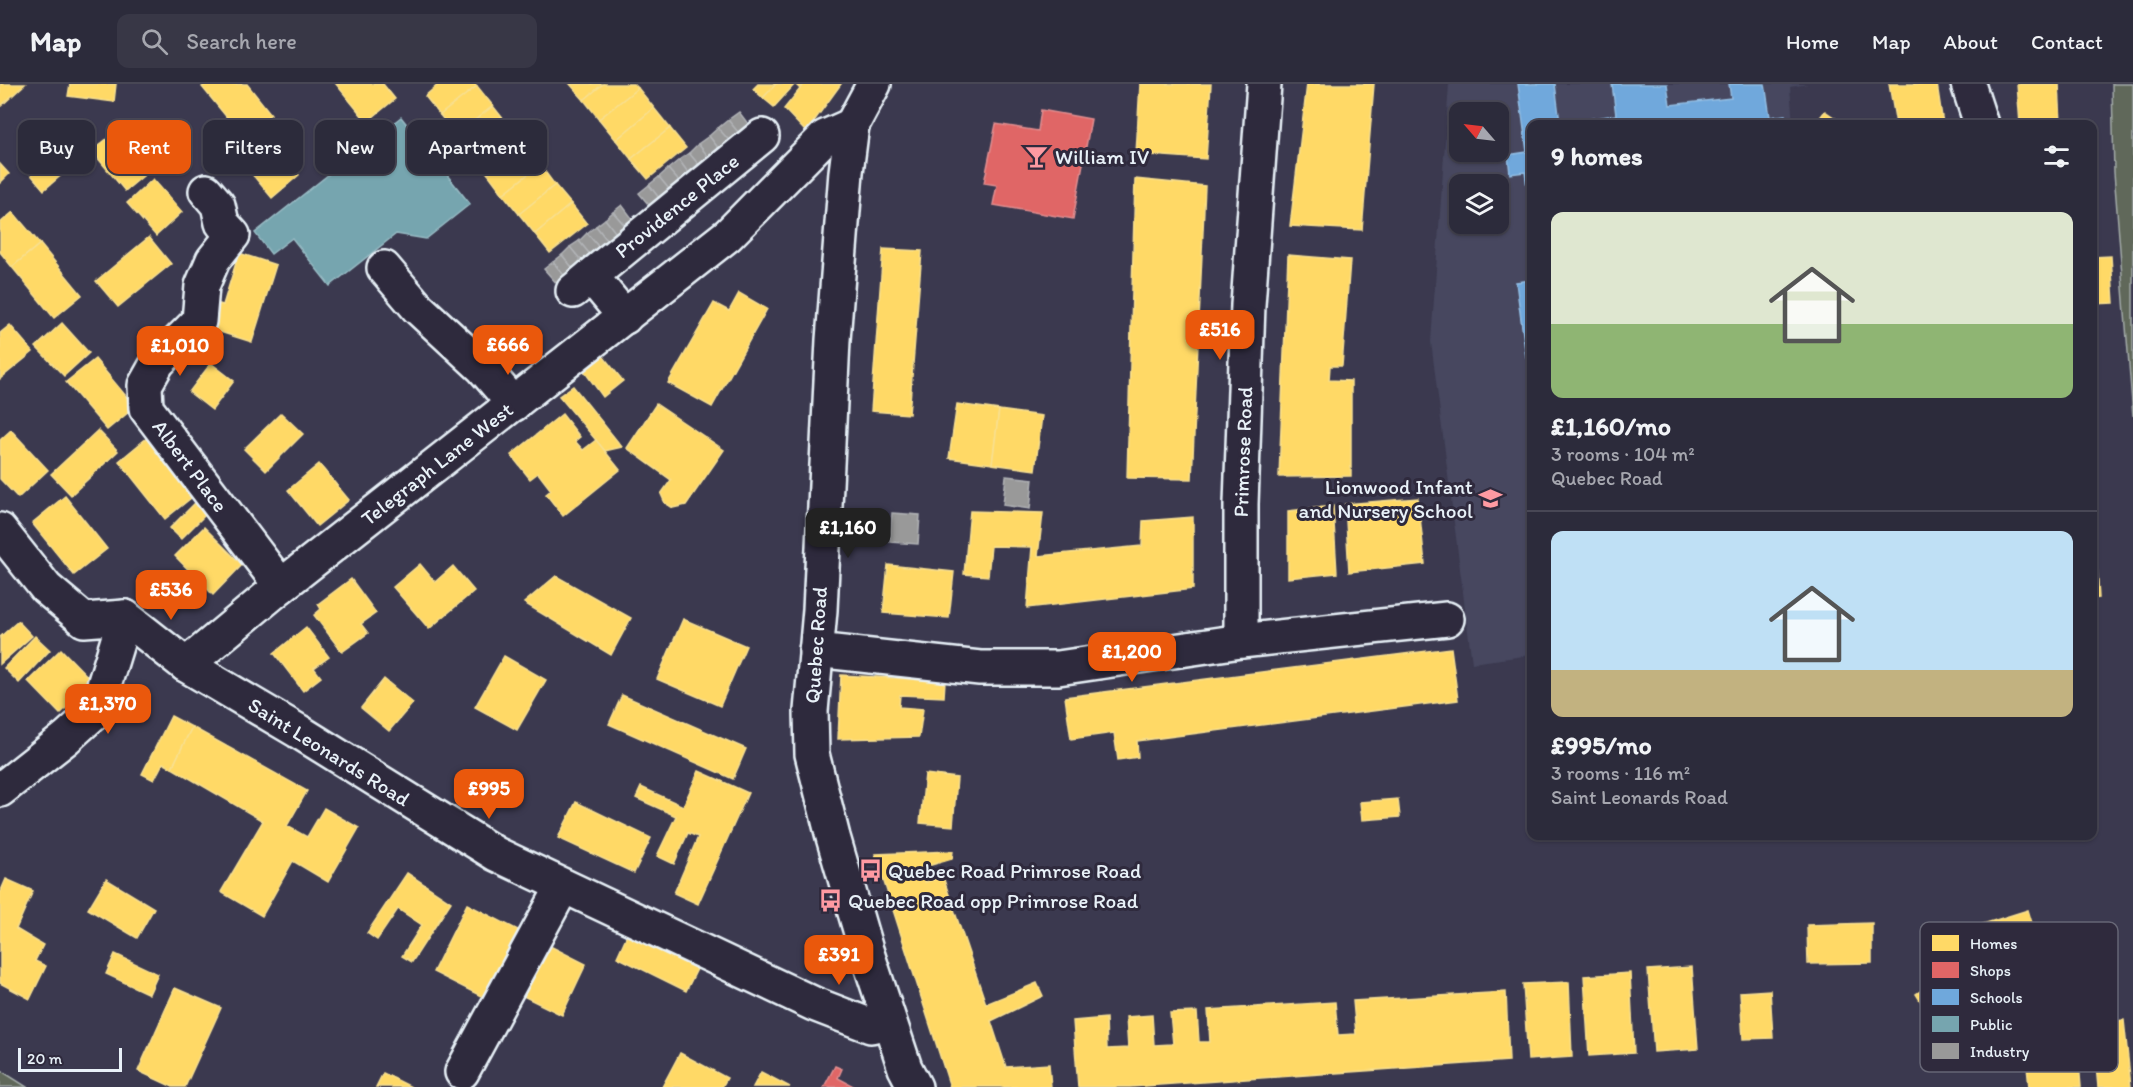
<!DOCTYPE html>
<meta charset="utf-8">
<style>
:root{--surface:#2c2b3b;--page:#383746;--text:#f1f3f6;--muted:#a6a7af;--line:#484755;--accent:#ea580c}
body{margin:0;font-family:Itim,sans-serif;background:var(--page);color:var(--text);height:100vh;display:flex;flex-direction:column;font-size:22px;white-space:nowrap}
*{box-sizing:border-box;margin:0}
p{font-size:20px;color:var(--muted)}
.icon{flex:none;width:33px;height:33px;fill:none;stroke:currentColor;stroke-width:2;stroke-linecap:round;stroke-linejoin:round}
.map{position:relative;flex:1;overflow:hidden}
.panel{position:absolute;left:1527px;top:36px;width:570px;height:720px;display:flex;flex-direction:column;background:var(--surface);border-radius:12px;box-shadow:0 2px 4px #0004,0 0 0 2px var(--line)}
.panel>*{flex:none}
.hud{position:absolute;left:18px;top:36px;width:570px;height:54px;display:flex;gap:12px}
.needle{width:39px;rotate:298deg}
.tools{position:absolute;left:1449px;top:18px;display:grid;gap:12px}
.tools a{display:grid;place-items:center;width:60px;height:60px;border-radius:12px;background:var(--surface);box-shadow:0 2px 4px #0004,0 0 0 2px var(--line);font-size:30px}
.scale{position:absolute;left:18px;bottom:15px;width:104px;box-sizing:border-box;padding-left:6px;border:3px solid #e8f1f8;border-top:0;font-size:16px;line-height:21px;white-space:nowrap;color:#e8f1f8;-webkit-text-stroke:4px #2f2a3d;paint-order:stroke}
.price{position:absolute;translate:-50% -51px;padding:0 14px;border-radius:12px;background:var(--accent);color:#fff;font-size:20px;line-height:39px;filter:drop-shadow(0 2px 3px #0008)}
.price::after{content:'';position:absolute;left:50%;top:36px;width:18px;height:14px;margin-left:-9px;background:inherit;clip-path:polygon(0 0,100% 0,50% 100%)}
.price.active{background:#222;color:#fff}
ul{padding:0;list-style:none}
li{display:grid;align-content:center;gap:12px;height:318px;padding:0 24px}
li+li{border-top:2px solid var(--line)}
li span{display:grid;place-items:center;height:186px;border-radius:12px;color:#555}
li>.icon{margin-inline-start:auto}
span .icon{width:108px;height:108px;fill:#fffc;stroke-width:1}
li b{font-size:26px}
h2{display:flex;justify-content:space-between;align-items:center;height:72px;padding:0 24px;font-size:26px}
.pill{padding:0 21px;border-radius:12px;background:var(--surface);box-shadow:0 2px 4px #0004,0 0 0 2px var(--line);font-size:21px;line-height:54px}
.pill.active{background:var(--accent);color:#fff}
header{display:flex;align-items:center;gap:36px;box-sizing:border-box;height:84px;padding:0 30px;background:var(--surface);border-bottom:2px solid var(--line)}
header strong{font-size:28px}
nav{display:flex;gap:33px;margin-inline-start:auto;font-size:21px}
.search{width:420px;height:54px;background:var(--page);display:flex;align-items:center;gap:15px;box-sizing:border-box;padding:0 21px;border-radius:12px;color:var(--muted);font-size:22px}
.map>svg:first-child{display:block}
.built{fill:#46475f;fill-rule:evenodd}
.green{fill:#60675a;stroke:#a4aca9;stroke-width:1.5}
.homes{fill:#ffd966;stroke:#f8e092;stroke-width:1.5}
.shops{fill:#e06666;stroke:#e29092;stroke-width:1.5}
.schools{fill:#6fa8dc;stroke:#93bee4;stroke-width:1.5}
.public{fill:#76a5af;stroke:#98bcc5;stroke-width:1.5}
.industry{fill:#999;stroke:#b1b3b6;stroke-width:1.5}
.lines{fill:none;stroke-linecap:round;stroke-linejoin:round}
.minor-casing{stroke:#e8f1f8;stroke-width:38}
.minor{stroke:#2f2a3d;stroke-width:33}
.labels{text-anchor:middle;stroke-width:6;stroke-linejoin:round;paint-order:stroke}
.poi-label{font-size:21px;fill:#e8f1f8;stroke:#2f2a3d;text-anchor:start}
.street-label{font-size:21px;fill:#e8f1f8;stroke:#2f2a3d}
.key{fill:#2f2a3d;stroke:#666675;stroke-width:1.5}
.key-label{font-size:16px;fill:#e8f1f8}
</style>
<header>
<strong>Map</strong>
<div class="search"><svg class="icon" aria-label="search" viewBox="0 0 24 24"><circle cx="10" cy="10" r="6"/><path d="M15 15l6 6"/></svg>Search here</div>
<nav><a>Home</a><a>Map</a><a>About</a><a>Contact</a></nav>
</header>
<div class="map">
<svg width="2133" height="1003" viewBox="0 0 2133 1003">
<rect width="100%" height="100%" fill="#3b394f"/>
<filter id="ink" filterUnits="userSpaceOnUse"><feTurbulence type="fractalNoise" baseFrequency=".0167" numOctaves="2"/><feDisplacementMap in="SourceGraphic" scale="12" xChannelSelector="R" yChannelSelector="G"/><feConvolveMatrix kernelMatrix="1 2 1 2 8 2 1 2 1" color-interpolation-filters="sRGB"/></filter>
<g filter="url(#ink)">
<!-- built -->
<path class="built" d="M 1449,0 L 1808,0 L 1790,3 L 1793,40 L 1532,40 L 1531,571 L 1472,579 L 1431,258 ZM 1460,28 L 1498,28 L 1498,68 L 1460,68 ZM 1460,100 L 1498,100 L 1498,140 L 1460,140 Z"/>
<!-- green -->
<g class="green">
<path d="M 2112,0 L 2133,0 L 2133,332 L 2114,88 Z"/>
<path d="M 0,986 L 27,1003 L 0,1003 Z"/>
</g>
<!-- homes -->
<g class="homes">
<path d="M 0,0 L 25,0 L 0,23 Z"/>
<path d="M 70,0 L 116,0 L 114,18 L 68,12 Z"/>
<path d="M 206,0 L 247,0 L 271,30 L 242,52 L 202,3 Z"/>
<path d="M 336,0 L 383,0 L 395,15 L 367,38 Z"/>
<path d="M 439,0 L 475,0 L 477,2 L 440,31 L 425,12 Z"/>
<path d="M 570,0 L 603,0 L 584,16 Z"/>
<path d="M 603,0 L 634,0 L 638,4 L 599,35 L 584,16 Z"/>
<path d="M 758,0 L 776,0 L 763,14 L 753,5 Z"/>
<path d="M 776,0 L 804,0 L 800,5 L 795,0 L 774,23 L 763,14 Z"/>
<path d="M 804,0 L 841,0 L 806,48 L 784,25 Z"/>
<path d="M 1140,0 L 1211,0 L 1206,75 L 1136,70 Z"/>
<path d="M 1307,0 L 1374,0 L 1362,146 L 1290,142 Z"/>
<path d="M 1889,0 L 1937,0 L 1943,40 L 1896,40 Z"/>
<path d="M 2017,0 L 2059,0 L 2061,40 L 2020,40 Z"/>
<path d="M 477,2 L 493,22 L 456,51 L 440,31 Z"/>
<path d="M 638,4 L 654,24 L 616,56 L 599,35 Z"/>
<path d="M 493,22 L 508,41 L 472,71 L 456,51 Z"/>
<path d="M 654,24 L 670,44 L 631,75 L 616,56 Z"/>
<path d="M 1825,27 L 1844,40 L 1815,40 Z"/>
<path d="M 508,41 L 524,61 L 488,90 L 472,71 Z"/>
<path d="M 120,44 L 154,83 L 125,107 L 92,67 Z"/>
<path d="M 670,44 L 686,64 L 648,95 L 631,75 Z"/>
<path d="M 63,45 L 85,71 L 44,106 L 22,80 Z"/>
<path d="M 264,48 L 299,91 L 272,114 L 236,71 Z"/>
<path d="M 524,61 L 540,81 L 503,110 L 488,90 Z"/>
<path d="M 0,80 L 9,90 L 0,99 Z"/>
<path d="M 540,81 L 555,101 L 519,130 L 503,110 Z"/>
<path d="M 153,95 L 182,128 L 156,152 L 127,119 Z"/>
<path d="M 1135,95 L 1205,102 L 1192,395 L 1127,394 Z"/>
<path d="M 555,101 L 571,120 L 535,150 L 519,130 Z"/>
<path d="M 571,120 L 587,140 L 550,169 L 535,150 Z"/>
<path d="M 13,128 L 40,160 L 12,183 L 0,168 L 0,139 Z"/>
<path d="M 149,153 L 171,180 L 118,223 L 96,197 Z"/>
<path d="M 40,160 L 82,211 L 54,234 L 12,183 Z"/>
<path d="M 883,165 L 922,167 L 909,330 L 871,327 Z"/>
<path d="M 239,169 L 276,181 L 252,258 L 204,243 L 212,218 L 223,221 Z"/>
<path d="M 1288,171 L 1350,176 L 1342,282 L 1330,282 L 1329,296 L 1351,297 L 1351,392 L 1279,393 Z"/>
<path d="M 2111,172 L 2114,219 L 2092,220 L 2092,173 Z"/>
<path d="M 739,209 L 767,225 L 712,323 L 668,299 L 714,219 L 729,227 Z"/>
<path d="M 62,239 L 89,269 L 64,292 L 36,263 Z"/>
<path d="M 10,241 L 33,268 L 0,295 L 0,249 Z"/>
<path d="M 603,272 L 623,297 L 603,313 L 584,287 Z"/>
<path d="M 95,275 L 135,323 L 107,346 L 66,298 Z"/>
<path d="M 211,279 L 234,297 L 212,326 L 189,308 Z"/>
<path d="M 573,302 L 622,363 L 605,367 L 559,312 Z"/>
<path d="M 656,320 L 724,366 L 686,421 L 673,424 L 665,419 L 661,410 L 671,396 L 627,364 Z"/>
<path d="M 957,320 L 999,326 L 992,380 L 949,374 Z"/>
<path d="M 999,326 L 1042,332 L 1035,386 L 992,380 Z"/>
<path d="M 281,329 L 303,350 L 266,387 L 244,365 Z"/>
<path d="M 562,330 L 580,353 L 575,357 L 583,366 L 596,356 L 620,386 L 563,432 L 546,410 L 551,406 L 538,389 L 530,395 L 511,371 Z"/>
<path d="M 11,346 L 48,386 L 18,414 L 0,395 L 0,356 Z"/>
<path d="M 98,346 L 118,367 L 71,411 L 51,390 Z"/>
<path d="M 154,348 L 201,406 L 165,435 L 119,377 Z"/>
<path d="M 319,380 L 349,416 L 317,442 L 288,406 Z"/>
<path d="M 65,412 L 107,465 L 74,491 L 32,439 Z"/>
<path d="M 1418,414 L 1425,480 L 1349,488 L 1345,420 Z"/>
<path d="M 198,416 L 209,427 L 181,455 L 170,444 Z"/>
<path d="M 1333,422 L 1337,489 L 1288,494 L 1288,427 Z"/>
<path d="M 970,427 L 1043,429 L 1038,472 L 1142,462 L 1143,437 L 1193,433 L 1193,505 L 1027,524 L 1032,463 L 991,462 L 988,492 L 964,490 Z"/>
<path d="M 204,443 L 242,481 L 213,511 L 175,472 Z"/>
<path d="M 2096,464 L 2099,514 L 2092,515 L 2092,465 Z"/>
<path d="M 420,480 L 435,498 L 453,482 L 474,507 L 429,545 L 393,503 Z"/>
<path d="M 888,481 L 954,488 L 949,534 L 883,529 Z"/>
<path d="M 556,492 L 631,534 L 611,571 L 524,519 Z"/>
<path d="M 351,495 L 376,529 L 361,540 L 368,549 L 342,568 L 314,531 L 321,525 L 318,520 Z"/>
<path d="M 683,535 L 746,562 L 720,622 L 657,595 Z"/>
<path d="M 18,537 L 32,552 L 0,580 L 0,553 Z"/>
<path d="M 306,543 L 329,573 L 314,584 L 321,593 L 303,607 L 274,569 Z"/>
<path d="M 35,552 L 50,566 L 19,599 L 4,584 Z"/>
<path d="M 1451,564 L 1458,616 L 1137,657 L 1138,673 L 1118,676 L 1114,649 L 1071,655 L 1065,613 Z"/>
<path d="M 61,565 L 93,598 L 60,630 L 28,597 Z"/>
<path d="M 504,572 L 546,596 L 517,646 L 475,623 Z"/>
<path d="M 841,591 L 945,597 L 944,613 L 900,611 L 899,623 L 923,625 L 919,653 L 838,655 Z"/>
<path d="M 384,595 L 413,619 L 389,647 L 361,624 Z"/>
<path d="M 622,611 L 746,665 L 733,695 L 609,640 Z"/>
<path d="M 171,632 L 192,643 L 172,684 L 163,679 L 154,696 L 142,690 Z"/>
<path d="M 192,643 L 307,707 L 287,742 L 307,753 L 324,724 L 359,744 L 328,798 L 293,777 L 262,832 L 221,808 L 263,737 L 172,684 Z"/>
<path d="M 699,687 L 748,709 L 698,820 L 674,809 L 698,753 L 688,749 L 674,780 L 657,772 L 676,732 L 636,714 L 641,703 L 683,722 Z"/>
<path d="M 925,690 L 957,694 L 953,742 L 920,739 Z"/>
<path d="M 1398,715 L 1400,733 L 1362,736 L 1360,718 Z"/>
<path d="M 576,718 L 651,754 L 634,789 L 558,754 Z"/>
<path d="M 953,767 L 952,775 L 921,784 L 925,798 L 943,793 L 986,920 L 1037,899 L 1043,912 L 991,937 L 1006,983 L 1049,980 L 1051,1003 L 950,1003 L 875,770 Z"/>
<path d="M 407,789 L 451,818 L 412,878 L 402,872 L 422,841 L 398,825 L 377,856 L 367,849 Z"/>
<path d="M 6,795 L 33,807 L 16,845 L 43,861 L 35,877 L 46,882 L 30,915 L 0,899 L 0,809 Z"/>
<path d="M 106,795 L 154,824 L 137,854 L 88,825 Z"/>
<path d="M 467,820 L 520,847 L 485,914 L 433,888 Z"/>
<path d="M 2028,826 L 2044,878 L 2000,891 L 1983,840 Z"/>
<path d="M 1872,839 L 1872,879 L 1808,880 L 1807,841 Z"/>
<path d="M 627,851 L 697,885 L 686,907 L 617,873 Z"/>
<path d="M 542,858 L 586,880 L 562,931 L 517,909 Z"/>
<path d="M 115,870 L 158,890 L 149,910 L 106,890 Z"/>
<path d="M 1970,874 L 1994,911 L 1940,948 L 1916,910 Z"/>
<path d="M 1692,883 L 1698,965 L 1654,968 L 1648,886 Z"/>
<path d="M 1630,889 L 1634,969 L 1589,972 L 1584,892 Z"/>
<path d="M 1569,898 L 1572,973 L 1528,976 L 1523,900 Z"/>
<path d="M 175,904 L 221,924 L 185,1003 L 173,1003 L 138,987 Z"/>
<path d="M 1770,906 L 1773,954 L 1743,955 L 1740,908 Z"/>
<path d="M 1506,908 L 1509,977 L 1130,1003 L 1078,1003 L 1073,937 L 1106,934 L 1107,965 L 1128,964 L 1126,933 L 1152,931 L 1154,961 L 1173,960 L 1170,929 L 1197,928 L 1199,958 L 1210,958 L 1208,926 L 1335,918 L 1338,951 L 1356,950 L 1353,917 Z"/>
<path d="M 2124,936 L 2131,1003 L 2098,1003 L 2092,939 Z"/>
<path d="M 2078,967 L 2081,1003 L 2029,1003 L 2026,972 Z"/>
<path d="M 680,969 L 727,994 L 722,1003 L 662,1003 Z"/>
<path d="M 761,988 L 790,1003 L 753,1003 Z"/>
<path d="M 383,989 L 411,1003 L 376,1003 Z"/>
</g>
<!-- shops -->
<g class="shops">
<path d="M 1041,26 L 1091,35 L 1073,135 L 993,121 L 997,101 L 984,99 L 996,40 L 1038,47 Z"/>
<path d="M 835,982 L 842,985 L 838,994 L 855,1003 L 824,1003 Z"/>
</g>
<!-- schools -->
<g class="schools">
<path d="M 1518,0 L 1555,0 L 1560,39 L 1616,31 L 1612,0 L 1667,0 L 1670,21 L 1731,14 L 1729,0 L 1765,0 L 1770,33 L 1785,31 L 1786,40 L 1532,40 L 1532,143 L 1525,88 L 1510,90 L 1508,71 L 1527,68 Z"/>
<path d="M 1532,196 L 1532,273 L 1526,273 L 1516,198 Z"/>
</g>
<!-- public -->
<path class="public" d="M 401,33 L 470,120 L 426,155 L 396,150 L 330,202 L 292,154 L 271,170 L 255,149 Z"/>
<!-- industry -->
<g class="industry">
<path d="M 739,28 L 752,45 L 742,53 L 728,36 Z"/>
<path d="M 728,36 L 742,53 L 733,61 L 718,44 Z"/>
<path d="M 718,44 L 733,61 L 722,69 L 709,52 Z"/>
<path d="M 709,52 L 722,69 L 712,77 L 698,60 Z"/>
<path d="M 698,60 L 712,77 L 703,86 L 689,69 Z"/>
<path d="M 689,69 L 703,86 L 692,94 L 679,76 Z"/>
<path d="M 679,76 L 692,94 L 682,101 L 668,85 Z"/>
<path d="M 668,85 L 682,101 L 673,110 L 659,93 Z"/>
<path d="M 659,93 L 673,110 L 662,118 L 649,101 Z"/>
<path d="M 649,101 L 662,118 L 653,126 L 639,109 Z"/>
<path d="M 622,121 L 635,138 L 627,144 L 613,128 Z"/>
<path d="M 613,128 L 627,144 L 618,152 L 605,135 Z"/>
<path d="M 605,135 L 618,152 L 609,159 L 596,142 Z"/>
<path d="M 596,142 L 609,159 L 601,166 L 587,149 Z"/>
<path d="M 587,149 L 601,166 L 592,173 L 579,157 Z"/>
<path d="M 579,157 L 592,173 L 584,180 L 570,163 Z"/>
<path d="M 570,163 L 584,180 L 575,187 L 562,171 Z"/>
<path d="M 562,171 L 575,187 L 566,194 L 553,178 Z"/>
<path d="M 553,178 L 566,194 L 558,201 L 544,185 Z"/>
<path d="M 1006,392 L 1033,395 L 1030,425 L 1003,421 Z"/>
<path d="M 892,429 L 920,431 L 918,460 L 890,458 Z"/>
</g>
<g class="lines">
<defs>
<g id="minor">
<path d="M 874,0 L 852,41 L 846,88 L 833,256 L 820,526 L 811,627 L 812,670 L 833,753 L 866,866 L 905,984 L 915,1003"/>
<path d="M 1968,0 L 1981,40"/>
<path d="M 206,107 L 218,121 L 222,139 L 233,151 L 213,176 L 202,202 L 199,237 L 158,278 L 145,301 L 146,324 L 281,502"/>
<path d="M 384,184 L 418,224 L 483,284 L 514,320"/>
<path d="M 591,192 L 762,52"/>
<path d="M 573,207 L 591,192 L 625,233"/>
<path d="M 0,446 L 46,504 L 84,536 L 125,533 L 186,581 L 298,647 L 496,770 L 814,920 L 871,942 L 889,938"/>
<path d="M 1241,557 L 1241,420 L 1248,221 L 1264,0"/>
<path d="M 816,566 L 980,584 L 1058,584 L 1241,557 L 1447,535"/>
<path d="M 186,581 L 281,502 L 728,151 L 825,53 L 852,41"/>
<path d="M 0,706 L 66,654 L 96,627 L 125,533"/>
<path d="M 462,988 L 563,802"/>
</g>
</defs>
<!-- minor casing -->
<use href="#minor" class="minor-casing"/>
<!-- minor -->
<use href="#minor" class="minor"/>
</g>
</g>
<!-- icons -->
<defs>
<symbol id="bar-bare" viewBox="-9 -9 18 18"><path d="M-6-5H6L.8 .8V4.5H3.5V6h-7V4.5H-.8V.8Z" fill="#ff9aa2" stroke="#2f2a3d" stroke-width="2.5" paint-order="stroke"/></symbol>
<symbol id="school-bare" viewBox="-9 -9 18 18"><path d="M0-5L7-2L0 1L-7-2ZM-4 1L0 2.5L4 1V4Q0 6-4 4Z" fill="#ff9aa2" stroke="#2f2a3d" stroke-width="2.5" paint-order="stroke"/></symbol>
<symbol id="bus-bare" viewBox="-9 -9 18 18"><path d="M-5-6H5V4H4V6H2V4H-2V6H-4V4H-5ZM-3.5-4V0h7V-4ZM-3.5 1.2v1.5H-2V1.2ZM2 1.2v1.5H3.5V1.2Z" fill="#ff9aa2" stroke="#2f2a3d" stroke-width="2.5" paint-order="stroke"/></symbol>
</defs>
<g fill-rule="evenodd">
<use href="#bar-bare" x="1020" y="56" width="33" height="33"/>
<use href="#school-bare" x="1474" y="398" width="33" height="33"/>
<use href="#bus-bare" x="854" y="770" width="33" height="33"/>
<use href="#bus-bare" x="814" y="800" width="33" height="33"/>
</g>
<g class="labels">
<!-- poi labels -->
<g class="poi-label">
<text x="1055" y="80">William IV</text>
<text x="1473" y="410" text-anchor="end">Lionwood Infant<tspan x="1473" dy="24">and Nursery School</tspan></text>
<text x="888" y="794">Quebec Road Primrose Road</text>
<text x="848" y="824">Quebec Road opp Primrose Road</text>
</g>
<!-- street labels -->
<g class="street-label">
<text transform="translate(677 122) rotate(-39)" y="7">Providence Place</text>
<text transform="translate(1243 368) rotate(-88)" y="7">Primrose Road</text>
<text transform="translate(437 380) rotate(-38)" y="7">Telegraph Lane West</text>
<text transform="translate(190 382) rotate(53)" y="7">Albert Place</text>
<text transform="translate(816 561) rotate(-86)" y="7">Quebec Road</text>
<text transform="translate(329 668) rotate(32)" y="7">Saint Leonards Road</text>
</g>
</g>
<!-- legend -->
<rect x="1920" y="838" width="198" height="150" rx="9" class="key"/>
<rect x="1932" y="851" width="27" height="16" fill="#ffd966"/>
<rect x="1932" y="878" width="27" height="16" fill="#e06666"/>
<rect x="1932" y="905" width="27" height="16" fill="#6fa8dc"/>
<rect x="1932" y="932" width="27" height="16" fill="#76a5af"/>
<rect x="1932" y="959" width="27" height="16" fill="#999"/>
<g class="key-label">
<text x="1970" y="865">Homes</text>
<text x="1970" y="892">Shops</text>
<text x="1970" y="919">Schools</text>
<text x="1970" y="946">Public</text>
<text x="1970" y="973">Industry</text>
</g>
</svg>
<div class="tools">
<a><svg class="needle" viewBox="-14 -14 28 28"><path d="M0-13l5 13h-10z" fill="#e53935"/><path d="M0 13l5-13h-10z" fill="#a6a7af"/></svg></a>
<a><svg class="icon" aria-label="layers" viewBox="0 0 24 24"><path d="M12 4l9 5-9 5-9-5zM3 14l9 5 9-5"/></svg></a>
</div>
<div class="scale">20 m</div>
<b class="price" style="left:1220px;top:277px">£516</b>
<b class="price" style="left:508px;top:292px">£666</b>
<b class="price" style="left:180px;top:293px">£1,010</b>
<b class="price active" style="left:848px;top:475px">£1,160</b>
<b class="price" style="left:171px;top:537px">£536</b>
<b class="price" style="left:1132px;top:599px">£1,200</b>
<b class="price" style="left:108px;top:651px">£1,370</b>
<b class="price" style="left:489px;top:736px">£995</b>
<b class="price" style="left:839px;top:902px">£391</b>
<div class="hud">
<a class="pill">Buy</a>
<a class="pill active">Rent</a>
<a class="pill">Filters</a>
<a class="pill">New</a>
<a class="pill">Apartment</a>
</div>
<section class="panel">
<h2>9 homes<svg class="icon" aria-label="filters" viewBox="0 0 24 24"><path d="M4 7h16M4 17h16"/><circle cx="9" cy="7" r="2"/><circle cx="15" cy="17" r="2"/></svg></h2>
<ul>
<li><span style="background:linear-gradient(#dfe7d0 60%,#8fb573 0)"><svg class="icon" aria-label="home" viewBox="0 0 24 24"><path d="M3 11l9-7 9 7M6 9v11h12V9"/></svg></span><div><b>£1,160/mo</b><p>3 rooms · 104 m²</p><p>Quebec Road</p></div></li>
<li><span style="background:linear-gradient(#bfe0f5 75%,#c2b280 0)"><svg class="icon" aria-label="home" viewBox="0 0 24 24"><path d="M3 11l9-7 9 7M6 9v11h12V9"/></svg></span><div><b>£995/mo</b><p>3 rooms · 116 m²</p><p>Saint Leonards Road</p></div></li>
</ul>
</section>
</div>
